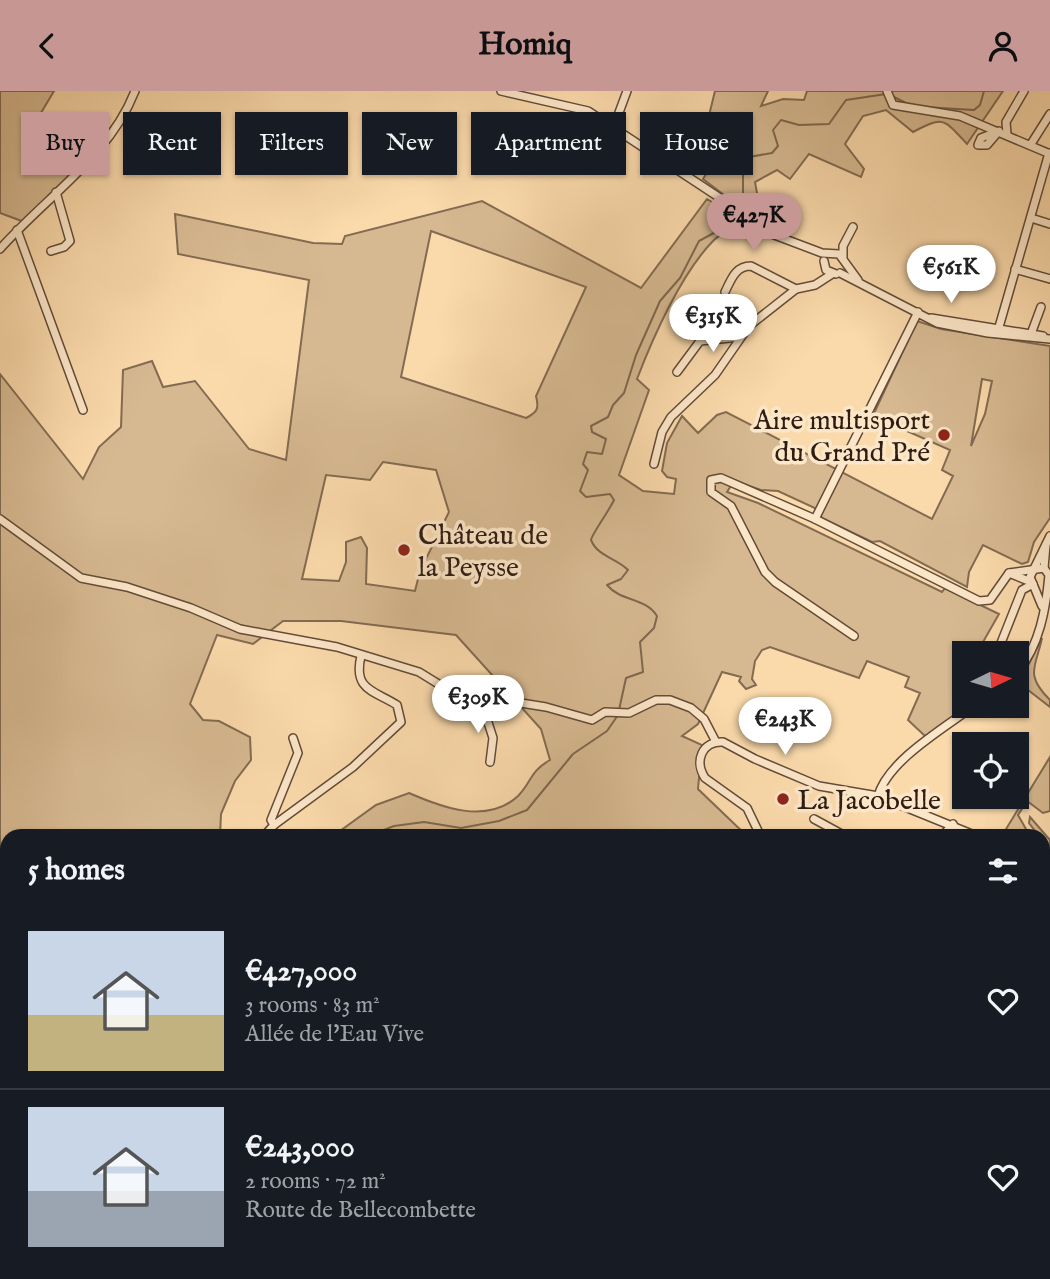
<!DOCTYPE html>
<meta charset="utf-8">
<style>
:root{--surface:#171b24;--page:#242831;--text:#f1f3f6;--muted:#9ea1a6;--line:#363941;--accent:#c59692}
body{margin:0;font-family:"IM FELL English",serif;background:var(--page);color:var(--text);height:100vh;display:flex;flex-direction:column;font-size:26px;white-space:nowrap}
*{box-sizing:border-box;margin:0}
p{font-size:23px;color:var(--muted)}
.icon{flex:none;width:38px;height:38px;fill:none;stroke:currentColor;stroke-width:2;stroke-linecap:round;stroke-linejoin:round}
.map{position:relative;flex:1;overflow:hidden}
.sheet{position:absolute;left:0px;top:738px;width:1050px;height:450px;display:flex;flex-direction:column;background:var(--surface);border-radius:21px 21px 0 0;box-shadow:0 2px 5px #0004}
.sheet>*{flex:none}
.top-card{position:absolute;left:21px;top:21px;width:1008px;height:63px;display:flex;gap:14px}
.needle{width:46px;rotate:85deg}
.fabs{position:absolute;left:952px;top:550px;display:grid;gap:14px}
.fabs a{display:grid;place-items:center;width:77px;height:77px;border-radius:0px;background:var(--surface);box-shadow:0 2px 5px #0004;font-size:35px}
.price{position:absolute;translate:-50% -60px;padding:0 16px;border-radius:24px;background:#fff;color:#222;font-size:23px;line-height:46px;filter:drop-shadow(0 2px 4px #0008)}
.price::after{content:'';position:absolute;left:50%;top:42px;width:21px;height:16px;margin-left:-10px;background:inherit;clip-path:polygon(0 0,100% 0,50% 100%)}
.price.selected{background:var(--accent);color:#111}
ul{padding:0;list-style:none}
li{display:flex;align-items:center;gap:21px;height:175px;padding:0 28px}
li+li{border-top:2px solid var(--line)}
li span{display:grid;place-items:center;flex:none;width:196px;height:140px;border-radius:0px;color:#555}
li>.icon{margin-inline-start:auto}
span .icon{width:84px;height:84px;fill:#fffc;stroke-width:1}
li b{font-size:30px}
h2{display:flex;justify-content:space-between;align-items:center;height:84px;padding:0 28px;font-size:30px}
.chip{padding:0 24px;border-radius:0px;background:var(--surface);box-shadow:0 2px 5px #0004;font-size:24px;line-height:63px}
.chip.selected{background:var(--accent);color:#111}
header{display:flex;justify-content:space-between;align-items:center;height:91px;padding:0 28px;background:var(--accent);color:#111;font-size:32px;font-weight:800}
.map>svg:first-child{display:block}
.green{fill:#d7b991;stroke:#836b52;stroke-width:2;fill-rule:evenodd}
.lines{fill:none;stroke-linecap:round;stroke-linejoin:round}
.stream{stroke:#7f674f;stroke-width:2}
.minor-casing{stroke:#624c39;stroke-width:10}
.minor{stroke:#fce6c8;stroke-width:7}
.poi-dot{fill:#8f2418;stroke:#fce6c8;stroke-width:2.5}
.labels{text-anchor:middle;stroke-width:7;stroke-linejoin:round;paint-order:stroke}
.poi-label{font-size:28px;fill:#2f1d13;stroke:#fce6c8;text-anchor:start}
</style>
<header><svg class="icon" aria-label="back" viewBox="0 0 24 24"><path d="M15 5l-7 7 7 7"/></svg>Homiq<svg class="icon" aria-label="person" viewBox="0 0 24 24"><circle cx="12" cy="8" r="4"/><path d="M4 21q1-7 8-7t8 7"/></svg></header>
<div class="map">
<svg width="1050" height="1188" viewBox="0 0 1050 1188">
<rect width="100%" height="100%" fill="#fad9ab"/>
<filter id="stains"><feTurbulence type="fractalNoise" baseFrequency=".00286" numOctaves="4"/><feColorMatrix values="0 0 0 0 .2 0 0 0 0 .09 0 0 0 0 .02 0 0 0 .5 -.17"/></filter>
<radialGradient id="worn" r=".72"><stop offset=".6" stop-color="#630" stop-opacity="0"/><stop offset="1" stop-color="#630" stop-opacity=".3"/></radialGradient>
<!-- green -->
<g class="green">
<path d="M 0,0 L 54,0 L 35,32 L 97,68 L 27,132 L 0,122 Z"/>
<path d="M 715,0 L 768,0 L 761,15 L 783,8 L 804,9 L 807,0 L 1003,0 L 967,53 C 943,27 944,25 913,41 L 886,19 L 863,25 L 845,53 L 864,78 L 861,86 L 809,63 L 790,88 L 777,79 L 755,91 L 759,113 L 748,122 L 703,88 L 724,53 L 704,45 Z"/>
<path d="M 707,108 L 741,129 C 732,136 722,142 714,149 C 682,181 653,246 637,288 L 649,299 L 619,384 L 643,400 L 674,403 L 676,388 L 667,386 L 662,380 L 667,352 L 682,325 L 698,342 L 717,324 L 726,321 L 932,428 L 953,385 L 942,379 L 950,359 L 907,340 L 869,333 L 917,230 L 941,238 L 1050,255 L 1050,427 L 1034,451 L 1028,471 L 1022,473 L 983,454 L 969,481 L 967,496 L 880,450 L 872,451 L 822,427 L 817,418 L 778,400 L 761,399 L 734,390 L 727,401 L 758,412 L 942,501 L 945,497 L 999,523 L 983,551 L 991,555 L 998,553 L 994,562 L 964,562 L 964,614 L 968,614 L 926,646 L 908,629 L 920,602 L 905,596 L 909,586 L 867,570 L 859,587 L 770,556 L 762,559 L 755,570 L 752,588 L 756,594 L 746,598 L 739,590 L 741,586 L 722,581 L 698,633 L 682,645 L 702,654 L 698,698 L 747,745 L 333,745 L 376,714 L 409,702 C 441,716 487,734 518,705 C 532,691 529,681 550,669 L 541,638 L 456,544 L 341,530 L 283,530 L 253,553 L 217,544 L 190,613 L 203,629 L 219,630 L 250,646 L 251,669 L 235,690 L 221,723 L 220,745 L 7,746 L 7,1174 L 0,1177 L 0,283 L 83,388 L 99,356 L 121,336 L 123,279 L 152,270 L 163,296 L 195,290 L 249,358 L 286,369 L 309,189 L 178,163 L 175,123 L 313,152 L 342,153 L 345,145 L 482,110 L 641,197 ZM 431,140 L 586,196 L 536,305 C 539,317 538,321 526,327 L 401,286 ZM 982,288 L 992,290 L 985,323 L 971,355 ZM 383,371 L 436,379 L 449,421 L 420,480 L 415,500 L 366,493 L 367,457 L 361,446 L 346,451 L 346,471 L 339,490 L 302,488 L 326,384 L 370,389 Z"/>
<path d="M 1042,547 C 1036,576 1024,583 1050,609 L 1050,616 L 1019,592 Z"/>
<path d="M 1050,666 L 1050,720 L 1043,722 L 1027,710 L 1018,724 L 1030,745 L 1003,743 Z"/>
<path d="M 1030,726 L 1050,749 L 1050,761 L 1043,746 L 1039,745 L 1029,732 Z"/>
<path d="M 67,1181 L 146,1181 L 137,1188 L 71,1188 Z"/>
<path d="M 893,1181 L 932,1181 L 931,1188 L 893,1188 Z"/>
</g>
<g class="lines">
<!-- stream -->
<g class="stream">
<path d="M 894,6 L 908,13"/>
<path d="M 924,16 L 974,19 L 980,14 L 984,0"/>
<path d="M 743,120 L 743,67 L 772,62 L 778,55 L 773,39 L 781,29 L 799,34 L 829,33 L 846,9 L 886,3"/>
<path d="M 619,619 L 626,587 L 643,581 L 640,551 L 654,537 L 657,525 C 645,506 621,511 607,494 L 621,488 L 628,479 C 617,467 598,466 591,449 C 592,443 609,420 614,409 L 610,403 L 586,406 L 580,400 L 588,379 L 583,373 L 587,361 L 602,363 L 606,348 L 592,341 L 591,335 L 608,326 L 613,314 L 624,302 L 636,264 L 660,210 L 680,187 L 699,150 L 734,131"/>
<path d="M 366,746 L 394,735 L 424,731 L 461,737 L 499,730 L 527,719 L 573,663 L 607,640 L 618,624"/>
<path d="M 70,1188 L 75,1181"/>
</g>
<defs>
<g id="minor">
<path d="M 501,0 L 588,20 L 720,107 L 761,139 L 822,162 L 839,163 L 858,189"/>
<path d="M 887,0 L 893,14 L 960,25 L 1050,63"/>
<path d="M 614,35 L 627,0"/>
<path d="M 999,40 L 987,54 L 978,54 L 981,47 Z"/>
<path d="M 1007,43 L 1006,31 L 1024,0"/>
<path d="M 1031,53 L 1050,23"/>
<path d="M 1031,127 L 1050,133"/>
<path d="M 17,139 L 83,319"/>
<path d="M 0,158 C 45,107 110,65 135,0"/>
<path d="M 51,160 L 64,156 L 70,150 L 56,101"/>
<path d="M 843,166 L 843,155 L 853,136"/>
<path d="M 824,170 L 826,179 L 836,183"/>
<path d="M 1015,178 L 1050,188"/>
<path d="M 840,182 L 937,232 L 988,242 L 1050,248"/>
<path d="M 725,201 C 731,189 735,175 751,175 L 796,198"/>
<path d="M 931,227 L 1043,245"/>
<path d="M 999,236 L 1049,62"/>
<path d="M 1031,243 L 1041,216"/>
<path d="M 677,281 L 700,250 L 740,246"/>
<path d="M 654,373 L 662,341 L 671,326 L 715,284 L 749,235 L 796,198 L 815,194 L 832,183"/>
<path d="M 0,428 L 81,487 L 127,496 L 191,517 L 240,538 L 337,556 L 419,581 L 466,610 L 483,616 L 521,612 L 546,616 L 592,629 L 605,621 L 629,622 L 656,609 L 670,609 L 691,617 L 704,628 L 716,651"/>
<path d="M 815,428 L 918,221"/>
<path d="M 1044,477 L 1046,454"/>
<path d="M 1009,482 L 1031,491"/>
<path d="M 1042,515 L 1030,486 L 1050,445"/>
<path d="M 854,545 L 775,491 L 765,481 L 731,415 L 711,401 L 711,389 L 721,387 L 815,428 L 979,510 L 990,509 L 1009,482 L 1044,477 L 1049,484 C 1046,517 1040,554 1017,582"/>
<path d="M 997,562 L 1022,499 L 1033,493"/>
<path d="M 483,616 L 493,647 L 490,671"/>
<path d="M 293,647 L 298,662 L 271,729 L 274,734 L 353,676 L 401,631 L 397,614 C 373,599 353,599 361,565"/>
<path d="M 878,705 C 888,669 946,636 975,614"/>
<path d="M 814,728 L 847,746"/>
<path d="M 263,746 L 274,734"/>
<path d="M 761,746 L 747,717 L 705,687 C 694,670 702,650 723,651 L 755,668 L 819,695 L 878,705 L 979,746"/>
<path d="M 925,746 L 944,743 L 953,733"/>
<path d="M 1043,778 L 1050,782"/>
<path d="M 1043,898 L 1050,893"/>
<path d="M 1043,956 L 1050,996"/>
<path d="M 0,978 L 7,985"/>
<path d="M 1043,1037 L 1050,1036"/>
<path d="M 357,1186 L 383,1181"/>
<path d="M 248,1188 L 255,1181"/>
<path d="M 517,1188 L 533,1181"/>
<path d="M 560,1188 L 582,1181"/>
</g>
</defs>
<!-- minor casing -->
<use href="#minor" class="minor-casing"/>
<!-- minor -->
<use href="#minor" class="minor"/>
</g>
<!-- markers -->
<g class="poi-dot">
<circle cx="944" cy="344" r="7"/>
<circle cx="404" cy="459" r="7"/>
<circle cx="783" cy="708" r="7"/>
</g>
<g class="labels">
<!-- poi labels -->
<g class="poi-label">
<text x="930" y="338" text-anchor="end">Aire multisport<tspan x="930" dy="32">du Grand Pré</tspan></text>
<text x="418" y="453">Château de<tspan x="418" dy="32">la Peysse</tspan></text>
<text x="797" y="718">La Jacobelle</text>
</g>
</g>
<rect width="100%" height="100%" filter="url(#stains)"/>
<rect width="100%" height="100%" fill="url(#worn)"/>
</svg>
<div class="fabs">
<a><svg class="needle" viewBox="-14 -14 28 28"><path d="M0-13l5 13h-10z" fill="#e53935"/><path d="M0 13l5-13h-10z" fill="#9ea1a6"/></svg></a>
<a><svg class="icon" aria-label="locate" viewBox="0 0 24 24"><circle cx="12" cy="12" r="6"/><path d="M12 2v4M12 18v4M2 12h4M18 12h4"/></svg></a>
</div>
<b class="price selected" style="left:754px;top:162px">€427K</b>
<b class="price" style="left:951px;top:214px">€561K</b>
<b class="price" style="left:713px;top:263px">€315K</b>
<b class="price" style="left:478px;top:644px">€309K</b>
<b class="price" style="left:785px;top:666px">€243K</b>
<div class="top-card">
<a class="chip selected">Buy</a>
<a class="chip">Rent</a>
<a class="chip">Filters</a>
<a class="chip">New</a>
<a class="chip">Apartment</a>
<a class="chip">House</a>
</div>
<section class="sheet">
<h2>5 homes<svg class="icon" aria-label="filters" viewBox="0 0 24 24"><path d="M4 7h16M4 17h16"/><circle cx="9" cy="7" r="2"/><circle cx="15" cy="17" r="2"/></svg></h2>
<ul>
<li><span style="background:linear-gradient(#c9d6e8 60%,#c2b280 0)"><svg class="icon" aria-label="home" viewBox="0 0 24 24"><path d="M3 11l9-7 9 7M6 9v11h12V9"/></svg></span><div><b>€427,000</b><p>3 rooms · 83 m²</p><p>Allée de l'Eau Vive</p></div><svg class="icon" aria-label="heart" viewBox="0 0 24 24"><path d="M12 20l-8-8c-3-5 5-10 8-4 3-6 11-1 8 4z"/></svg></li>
<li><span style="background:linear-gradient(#c9d6e8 60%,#9aa5b1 0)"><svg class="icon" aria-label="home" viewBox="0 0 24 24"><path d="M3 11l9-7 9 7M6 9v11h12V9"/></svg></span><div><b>€243,000</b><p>2 rooms · 72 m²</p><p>Route de Bellecombette</p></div><svg class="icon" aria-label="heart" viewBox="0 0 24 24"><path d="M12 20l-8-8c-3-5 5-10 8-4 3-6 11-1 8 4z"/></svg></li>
</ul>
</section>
</div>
